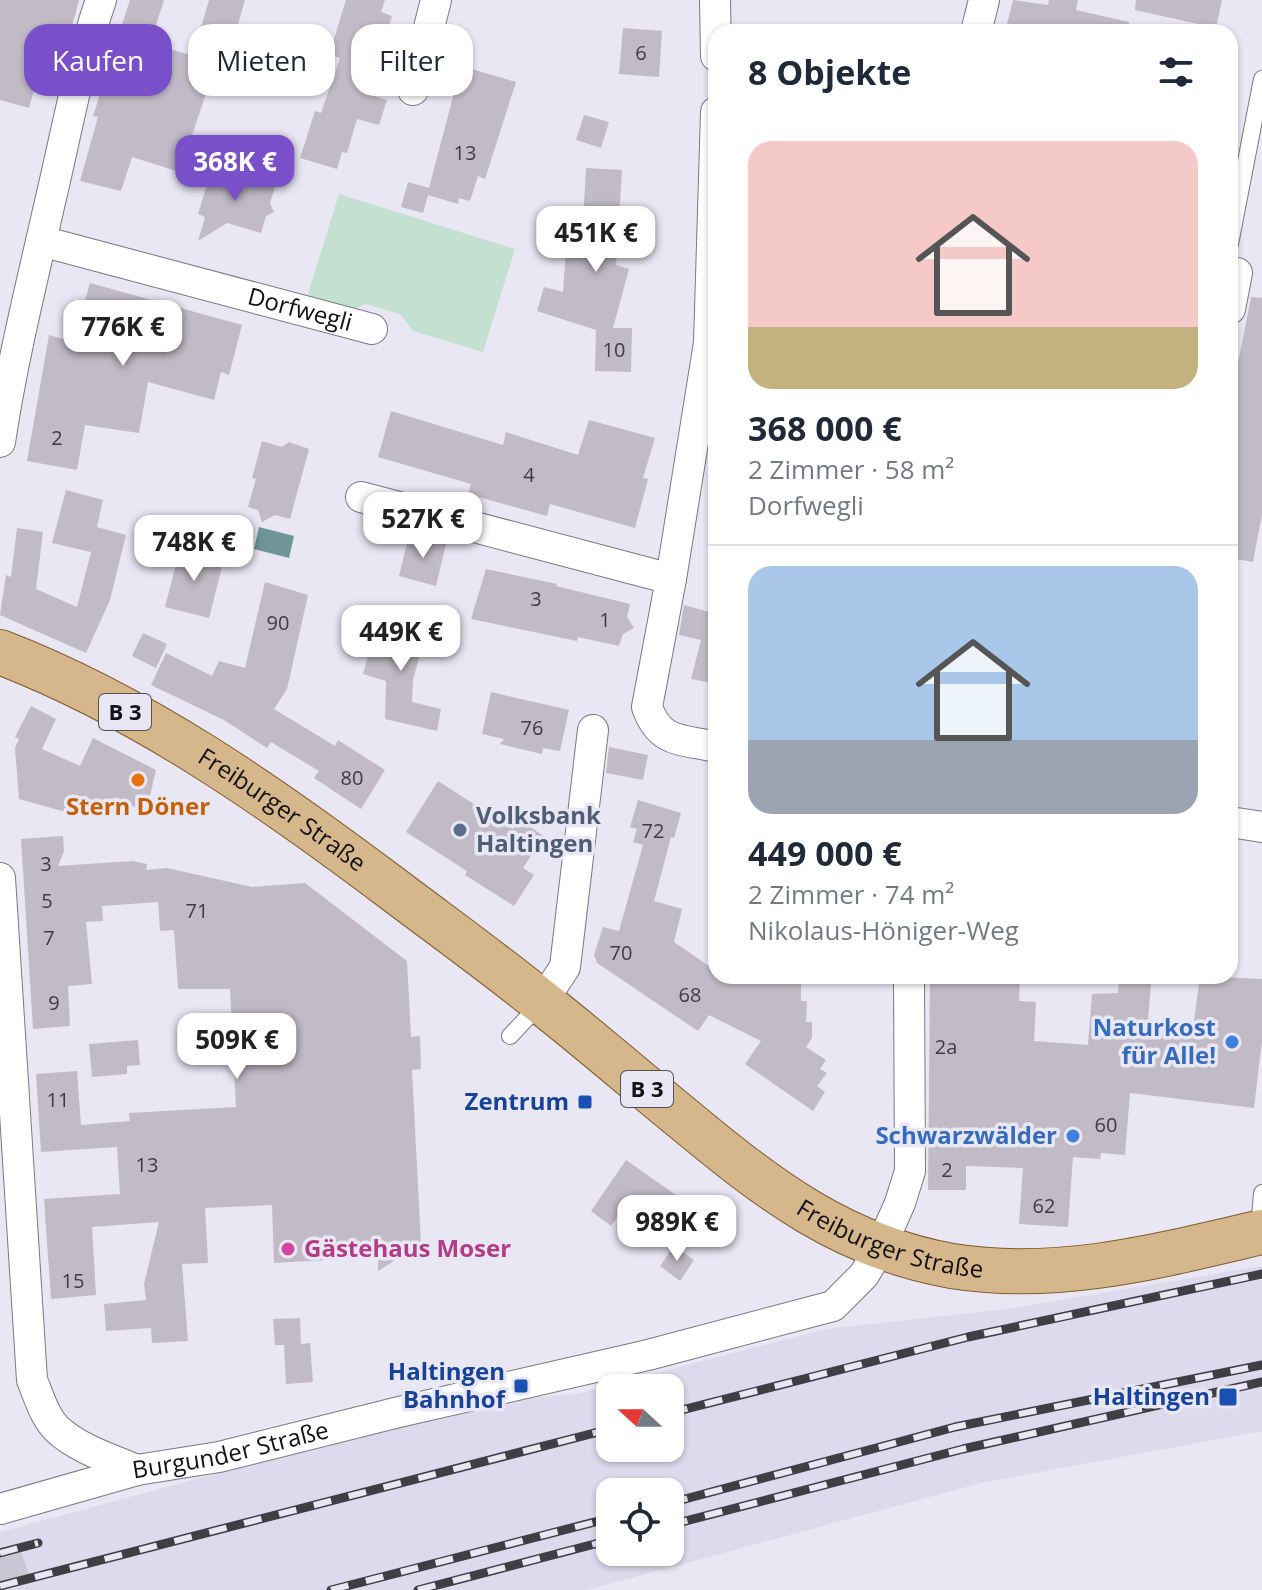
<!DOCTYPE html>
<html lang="de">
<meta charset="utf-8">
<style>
:root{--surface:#fff;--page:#f6f6f7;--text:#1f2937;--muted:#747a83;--line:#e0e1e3;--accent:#7950c9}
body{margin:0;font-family:"Open Sans",sans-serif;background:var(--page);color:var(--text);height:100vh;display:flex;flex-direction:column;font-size:30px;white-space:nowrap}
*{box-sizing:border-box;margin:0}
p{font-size:26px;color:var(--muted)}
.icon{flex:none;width:44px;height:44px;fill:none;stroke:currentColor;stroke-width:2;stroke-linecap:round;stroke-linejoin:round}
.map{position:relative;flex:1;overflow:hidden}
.panel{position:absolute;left:708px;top:24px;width:530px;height:960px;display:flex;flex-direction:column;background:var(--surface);border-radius:24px;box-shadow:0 2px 6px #0004}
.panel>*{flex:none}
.hud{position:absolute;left:24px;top:24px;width:564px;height:72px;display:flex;gap:16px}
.needle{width:52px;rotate:291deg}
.fabs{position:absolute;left:596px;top:1374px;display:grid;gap:16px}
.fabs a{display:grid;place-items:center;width:88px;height:88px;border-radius:16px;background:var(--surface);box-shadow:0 2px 6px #0004;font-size:40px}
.price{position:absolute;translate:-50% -68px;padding:0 18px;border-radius:16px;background:#fff;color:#222;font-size:26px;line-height:52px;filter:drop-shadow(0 2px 4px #0008)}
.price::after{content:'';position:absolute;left:50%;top:48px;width:24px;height:18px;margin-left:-12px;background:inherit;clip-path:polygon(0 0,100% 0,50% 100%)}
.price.current{background:var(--accent);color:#fff}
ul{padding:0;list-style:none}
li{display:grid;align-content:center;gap:16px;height:424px;padding:0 40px}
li+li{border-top:2px solid var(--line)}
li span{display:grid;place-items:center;height:248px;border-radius:24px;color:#555}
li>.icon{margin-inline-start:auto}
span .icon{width:144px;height:144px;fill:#fffc;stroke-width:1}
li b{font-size:34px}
h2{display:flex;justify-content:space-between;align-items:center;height:96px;padding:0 40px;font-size:34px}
.tag{padding:0 28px;border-radius:24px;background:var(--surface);box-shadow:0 2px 6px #0004;font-size:28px;line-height:72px}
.tag.current{background:var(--accent);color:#fff}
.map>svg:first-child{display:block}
.built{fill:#dddaed;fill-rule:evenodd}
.green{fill:#c3e0d0}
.water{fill:#6e9697}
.building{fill:#c0bbc6}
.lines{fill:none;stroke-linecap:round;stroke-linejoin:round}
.tertiary-tunnel{stroke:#c9c7d3;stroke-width:38;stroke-dasharray:38 19;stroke-linecap:butt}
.service-casing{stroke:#7a7883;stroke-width:18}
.minor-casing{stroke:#7a7883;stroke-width:32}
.primary-casing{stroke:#7f5c2f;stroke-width:46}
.service{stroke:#fff;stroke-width:16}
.minor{stroke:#fff;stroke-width:30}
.primary{stroke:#d6b68b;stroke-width:44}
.rail-casing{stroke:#3f3e44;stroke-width:9}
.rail{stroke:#e9e7f4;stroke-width:6;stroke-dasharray:18;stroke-linecap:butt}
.food-dot{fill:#e8710a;stroke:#e9e7f4;stroke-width:3}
.service-dot{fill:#5c6f8a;stroke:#e9e7f4;stroke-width:3}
.shop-dot{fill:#3f7fe0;stroke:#e9e7f4;stroke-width:3}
.transit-dot{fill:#1a4fb4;stroke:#e9e7f4;stroke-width:3}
.hotel-dot{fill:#d1479c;stroke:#e9e7f4;stroke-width:3}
.labels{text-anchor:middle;stroke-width:7;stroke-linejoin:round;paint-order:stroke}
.number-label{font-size:20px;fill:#3e3c41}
.shield{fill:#e9e7f4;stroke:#525158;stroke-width:2}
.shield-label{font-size:22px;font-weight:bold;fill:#121115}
.street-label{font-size:24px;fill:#121115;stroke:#e9e7f4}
.food-label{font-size:24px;font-weight:bold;fill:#c56008;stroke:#e9e7f4}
.service-label{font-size:24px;font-weight:bold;fill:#4e5e75;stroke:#e9e7f4;text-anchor:start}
.shop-label{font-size:24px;font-weight:bold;fill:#366cbe;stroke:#e9e7f4;text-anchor:end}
.transit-label{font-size:24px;font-weight:bold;fill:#164399;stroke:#e9e7f4;text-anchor:end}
.hotel-label{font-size:24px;font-weight:bold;fill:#b23c85;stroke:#e9e7f4;text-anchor:start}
</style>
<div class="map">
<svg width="1262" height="1590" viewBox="0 0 1262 1590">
<rect width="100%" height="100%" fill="#e9e7f4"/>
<!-- built -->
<path class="built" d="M 1262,1266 L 1262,1431 L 981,1483 L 587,1590 L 0,1590 L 0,1532 L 483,1402 L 576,1394 L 826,1329 L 1007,1309 ZM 610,1388 L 670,1388 L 670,1448 L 610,1448 ZM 610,1492 L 670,1492 L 670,1552 L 610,1552 Z"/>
<!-- green -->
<path class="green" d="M 339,194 L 515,249 L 483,352 L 413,331 L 400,314 L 365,304 L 340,317 L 304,307 Z"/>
<!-- water -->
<path class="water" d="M 259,527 L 294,536 L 289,558 L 254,549 Z"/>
<!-- building -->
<g class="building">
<path d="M 0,0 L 79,0 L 70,34 L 51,29 L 29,108 L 0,100 Z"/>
<path d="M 130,0 L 164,0 L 150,43 L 193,56 L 209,0 L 245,0 L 224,73 L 214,70 L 189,144 L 208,149 L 199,178 L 132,157 L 121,191 L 80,181 L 98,117 L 93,116 Z"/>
<path d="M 346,0 L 385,0 L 381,12 L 392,16 L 388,28 L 391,29 L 371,95 L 387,100 L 379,125 L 357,119 L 347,153 L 342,152 L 337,169 L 300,158 L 315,111 L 321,113 L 340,58 L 329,55 Z"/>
<path d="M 1013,0 L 1048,5 L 1049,0 L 1078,0 L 1076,10 L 1129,22 L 1128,32 L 1005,32 Z"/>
<path d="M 1136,0 L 1222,0 L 1216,28 L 1135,10 Z"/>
<path d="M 623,28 L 662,31 L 659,77 L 619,74 Z"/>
<path d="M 461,66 L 516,82 L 485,179 L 478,176 L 470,201 L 459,198 L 458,204 L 428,195 L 423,213 L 401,207 L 408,182 L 429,188 Z"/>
<path d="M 584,115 L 609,122 L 601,148 L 576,140 Z"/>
<path d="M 212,168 L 275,187 L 270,203 L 274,212 L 266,216 L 261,233 L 227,223 L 198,241 L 205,217 L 198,214 Z"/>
<path d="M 586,168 L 622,170 L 616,265 L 629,269 L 613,328 L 632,328 L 631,372 L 595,371 L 596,330 L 537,311 L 544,287 L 563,292 L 567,235 L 582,236 Z"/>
<path d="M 90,283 L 242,325 L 229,375 L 221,372 L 214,400 L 148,382 L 139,433 L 85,425 L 77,470 L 27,461 L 49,335 L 73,342 Z"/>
<path d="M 1251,297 L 1262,298 L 1262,514 L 1253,562 L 1230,558 L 1230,404 Z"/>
<path d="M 391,411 L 503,445 L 506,432 L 578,455 L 589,420 L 655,438 L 643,478 L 648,479 L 635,528 L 550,504 L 547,516 L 468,494 L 471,484 L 378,457 Z"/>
<path d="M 262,441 L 282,447 L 289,442 L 309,449 L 290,519 L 275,515 L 262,522 L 258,510 L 248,507 L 256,479 L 252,478 Z"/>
<path d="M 66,490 L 103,500 L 97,527 L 126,535 L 110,600 L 86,653 L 0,615 L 6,575 L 11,577 L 17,528 L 43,532 L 36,589 L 77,607 L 91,552 L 52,543 Z"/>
<path d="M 409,535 L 446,544 L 436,586 L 399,576 Z"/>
<path d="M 180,548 L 224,559 L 209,618 L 165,607 Z"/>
<path d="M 486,569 L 557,584 L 556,586 L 630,604 L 627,617 L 634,628 L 623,634 L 619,646 L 578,637 L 577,641 L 471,619 Z"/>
<path d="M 265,582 L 308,595 L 287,689 L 274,709 L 335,746 L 338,740 L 385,770 L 361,809 L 314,778 L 319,771 L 271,742 L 267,748 L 224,720 L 151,685 L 166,653 L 212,676 L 219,661 L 245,668 Z"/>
<path d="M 684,605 L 716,614 L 716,684 L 691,679 L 701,640 L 679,635 Z"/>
<path d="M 384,616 L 427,629 L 413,680 L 412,702 L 441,709 L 437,731 L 385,719 L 386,681 L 363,674 L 371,645 L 375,646 Z"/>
<path d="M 143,633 L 167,644 L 156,668 L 132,656 Z"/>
<path d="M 491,692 L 569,710 L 560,751 L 543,748 L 542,754 L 500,744 L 504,739 L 482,734 Z"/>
<path d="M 31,706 L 56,719 L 42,749 L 80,766 L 93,738 L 156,770 L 146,813 L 115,797 L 109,809 L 88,798 L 80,816 L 19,799 L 15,748 L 19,739 L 15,737 Z"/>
<path d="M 609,747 L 648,755 L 643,780 L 606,773 Z"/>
<path d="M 438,781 L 513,829 L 519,820 L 544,836 L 523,868 L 534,875 L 514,906 L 465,875 L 467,871 L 406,832 Z"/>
<path d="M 638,800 L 681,813 L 674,838 L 671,837 L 654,901 L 682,909 L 674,942 L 716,971 L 716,976 L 792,976 L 792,984 L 801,984 L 801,1001 L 807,1001 L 806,1022 L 812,1022 L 812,1038 L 806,1047 L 826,1060 L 820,1069 L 827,1073 L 817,1086 L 825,1092 L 813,1111 L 745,1064 L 761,1041 L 709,1015 L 698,1031 L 597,963 L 594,955 L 603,927 L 619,931 L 643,845 L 633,842 L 637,829 L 630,827 Z"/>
<path d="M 63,836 L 64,851 L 58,866 L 132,861 L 147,864 L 146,870 L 167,868 L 252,887 L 305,883 L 407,961 L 411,1037 L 420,1036 L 421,1069 L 412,1070 L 421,1244 L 378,1271 L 378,1257 L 274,1263 L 272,1205 L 205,1208 L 208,1263 L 182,1264 L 188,1341 L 152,1343 L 151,1328 L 106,1331 L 104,1304 L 146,1300 L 144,1284 L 159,1222 L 92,1227 L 96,1295 L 51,1299 L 44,1199 L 120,1194 L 117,1147 L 41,1152 L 36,1074 L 77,1071 L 81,1125 L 130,1121 L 129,1113 L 236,1107 L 230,989 L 178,989 L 174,930 L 160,931 L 158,902 L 102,906 L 103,921 L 86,922 L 92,984 L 68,986 L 70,1026 L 33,1029 L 21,839 Z"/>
<path d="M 930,976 L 1020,976 L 1019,1001 L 1036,1002 L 1034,1041 L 1088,1045 L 1092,994 L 1118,993 L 1119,980 L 1151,983 L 1147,1033 L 1192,1036 L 1200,976 L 1262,979 L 1262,1041 L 1254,1108 L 1130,1093 L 1125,1155 L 1101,1153 L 1100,1159 L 1073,1157 L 1068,1227 L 1019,1224 L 1023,1168 L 966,1166 L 966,1190 L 928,1190 Z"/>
<path d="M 138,1040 L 140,1065 L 127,1066 L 127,1074 L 92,1077 L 89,1044 Z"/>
<path d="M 626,1160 L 680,1198 L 652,1237 L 618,1216 L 611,1226 L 591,1211 Z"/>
<path d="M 674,1246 L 694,1260 L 680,1281 L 660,1266 Z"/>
<path d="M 300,1318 L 301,1344 L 310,1343 L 313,1382 L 286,1384 L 284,1345 L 275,1345 L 273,1319 Z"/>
</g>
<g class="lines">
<!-- tertiary-tunnel -->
<path class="tertiary-tunnel" d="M 0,1551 L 15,1590"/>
<defs>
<g id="service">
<path d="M 1230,244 L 1262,79"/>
<path d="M 510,1036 L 542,1002"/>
<path d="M 1259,1231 L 1262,1193"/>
</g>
<g id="minor">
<path d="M 715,0 L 716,56"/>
<path d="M 976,32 L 984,0"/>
<path d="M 413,90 L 436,0"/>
<path d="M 716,112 L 709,343 L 671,579 L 647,707 C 660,744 682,739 716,747"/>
<path id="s1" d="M 41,241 L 372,329"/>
<path d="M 1230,309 L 1237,273"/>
<path d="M 0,442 C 12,361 32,282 50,202 C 66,135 78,66 101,0"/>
<path d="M 361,497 L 671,579"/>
<path d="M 1230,822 L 1262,827"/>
<path d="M 0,878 L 32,1380 C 39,1397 45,1418 58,1430 C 79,1449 111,1459 137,1470"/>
<path d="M 542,1002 L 565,967 L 593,730"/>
<path id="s2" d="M 0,1509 L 137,1470 L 219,1457 L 399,1412 L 648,1355 L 833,1306 L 864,1275 L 881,1246 L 900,1203 L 910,1171 L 909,976"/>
</g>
<g id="primary">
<path id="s3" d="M 0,652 C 143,707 272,798 393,889 C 442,926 492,962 539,1000 C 589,1039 637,1081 686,1121 C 768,1189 843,1247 952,1266 C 1058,1283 1159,1256 1262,1232"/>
</g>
</defs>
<!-- service casing -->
<use href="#service" class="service-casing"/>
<!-- minor casing -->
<use href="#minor" class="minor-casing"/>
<!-- primary casing -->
<use href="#primary" class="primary-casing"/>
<!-- service -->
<use href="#service" class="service"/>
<!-- minor -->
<use href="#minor" class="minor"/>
<!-- primary -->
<use href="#primary" class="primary"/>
<defs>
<g id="rail">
<path d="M 670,1413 L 968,1337 L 1262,1274"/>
<path d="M 670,1503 L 955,1427 L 1262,1365"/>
<path d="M 670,1525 L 963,1449 L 1262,1382"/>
<path d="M 0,1553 L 38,1543"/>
<path d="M 0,1586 L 610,1429"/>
<path d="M 331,1590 L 610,1518"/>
<path d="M 418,1590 L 610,1540"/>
</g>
</defs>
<!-- rail casing -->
<use href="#rail" class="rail-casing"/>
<!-- rail -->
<use href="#rail" class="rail"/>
</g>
<!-- markers -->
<circle class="food-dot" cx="138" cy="780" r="8"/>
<circle class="service-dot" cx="460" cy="830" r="8"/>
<g class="shop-dot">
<circle cx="1232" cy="1042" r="8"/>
<circle cx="1073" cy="1136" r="8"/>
</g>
<g class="transit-dot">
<rect x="577" y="1094" width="16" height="16" rx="4"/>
<rect x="513" y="1378" width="16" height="16" rx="4"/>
<rect x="1218" y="1387" width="20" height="20" rx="4"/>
</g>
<circle class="hotel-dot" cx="288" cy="1249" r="8"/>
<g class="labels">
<!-- number labels -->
<g class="number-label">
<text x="641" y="60">6</text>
<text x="465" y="160">13</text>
<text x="614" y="357">10</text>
<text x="57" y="445">2</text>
<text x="529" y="482">4</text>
<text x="536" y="606">3</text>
<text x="605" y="627">1</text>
<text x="278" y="630">90</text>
<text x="532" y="735">76</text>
<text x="352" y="785">80</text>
<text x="653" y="838">72</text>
<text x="46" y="871">3</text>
<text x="47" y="908">5</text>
<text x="197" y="918">71</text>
<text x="49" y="945">7</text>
<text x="621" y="960">70</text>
<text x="690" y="1002">68</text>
<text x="54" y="1010">9</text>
<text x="946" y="1054">2a</text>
<text x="58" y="1107">11</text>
<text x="1106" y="1132">60</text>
<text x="147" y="1172">13</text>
<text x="947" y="1177">2</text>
<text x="1044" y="1213">62</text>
<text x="73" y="1288">15</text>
</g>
<!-- shield labels -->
<g class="shield">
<rect x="99" y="694" width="52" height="36" rx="6"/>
<rect x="621" y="1071" width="52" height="36" rx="6"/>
</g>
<g class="shield-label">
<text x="125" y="720">B 3</text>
<text x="647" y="1097">B 3</text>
</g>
<!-- street labels -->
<g class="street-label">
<text dy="8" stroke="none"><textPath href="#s1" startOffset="268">Dorfwegli</textPath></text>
<text dy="8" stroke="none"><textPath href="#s3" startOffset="324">Freiburger Straße</textPath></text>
<text dy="8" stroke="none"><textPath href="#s3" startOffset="1074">Freiburger Straße</textPath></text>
<text dy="8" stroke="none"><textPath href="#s2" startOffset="238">Burgunder Straße</textPath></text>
</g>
<!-- food labels -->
<g class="food-label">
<text x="138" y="815">Stern Döner</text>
</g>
<!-- service labels -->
<g class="service-label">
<text x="476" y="824">Volksbank<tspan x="476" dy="28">Haltingen</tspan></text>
</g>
<!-- shop labels -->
<g class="shop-label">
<text x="1216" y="1036">Naturkost<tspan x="1216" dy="28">für Alle!</tspan></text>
<text x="1057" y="1144">Schwarzwälder</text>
</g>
<!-- transit labels -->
<g class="transit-label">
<text x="569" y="1110">Zentrum</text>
<text x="505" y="1380">Haltingen<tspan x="505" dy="28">Bahnhof</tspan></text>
<text x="1210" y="1405">Haltingen</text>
</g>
<!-- hotel labels -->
<g class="hotel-label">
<text x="304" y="1257">Gästehaus Moser</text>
</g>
</g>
</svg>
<div class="fabs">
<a><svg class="needle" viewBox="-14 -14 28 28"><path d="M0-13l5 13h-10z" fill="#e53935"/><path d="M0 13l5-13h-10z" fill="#747a83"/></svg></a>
<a><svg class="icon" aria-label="locate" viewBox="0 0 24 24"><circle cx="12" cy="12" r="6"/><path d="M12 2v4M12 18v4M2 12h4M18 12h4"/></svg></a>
</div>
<b class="price current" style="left:235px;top:203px">368K €</b>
<b class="price" style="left:596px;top:274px">451K €</b>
<b class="price" style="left:123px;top:368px">776K €</b>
<b class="price" style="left:423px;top:560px">527K €</b>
<b class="price" style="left:194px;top:583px">748K €</b>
<b class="price" style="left:401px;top:673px">449K €</b>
<b class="price" style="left:237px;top:1081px">509K €</b>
<b class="price" style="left:677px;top:1263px">989K €</b>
<div class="hud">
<a class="tag current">Kaufen</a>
<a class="tag">Mieten</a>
<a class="tag">Filter</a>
</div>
<section class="panel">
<h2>8 Objekte<svg class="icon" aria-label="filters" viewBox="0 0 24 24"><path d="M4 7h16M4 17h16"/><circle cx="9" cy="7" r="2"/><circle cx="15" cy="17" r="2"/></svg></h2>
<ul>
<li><span style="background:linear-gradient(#f6c9c9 75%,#c2b280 0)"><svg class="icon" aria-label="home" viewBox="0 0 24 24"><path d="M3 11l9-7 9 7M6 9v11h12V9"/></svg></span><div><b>368 000 €</b><p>2 Zimmer · 58 m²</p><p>Dorfwegli</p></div></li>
<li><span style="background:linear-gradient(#a9c7e8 70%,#9aa5b1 0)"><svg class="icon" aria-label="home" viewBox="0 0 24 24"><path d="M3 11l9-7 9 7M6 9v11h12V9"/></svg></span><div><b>449 000 €</b><p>2 Zimmer · 74 m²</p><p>Nikolaus-Höniger-Weg</p></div></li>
</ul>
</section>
</div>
